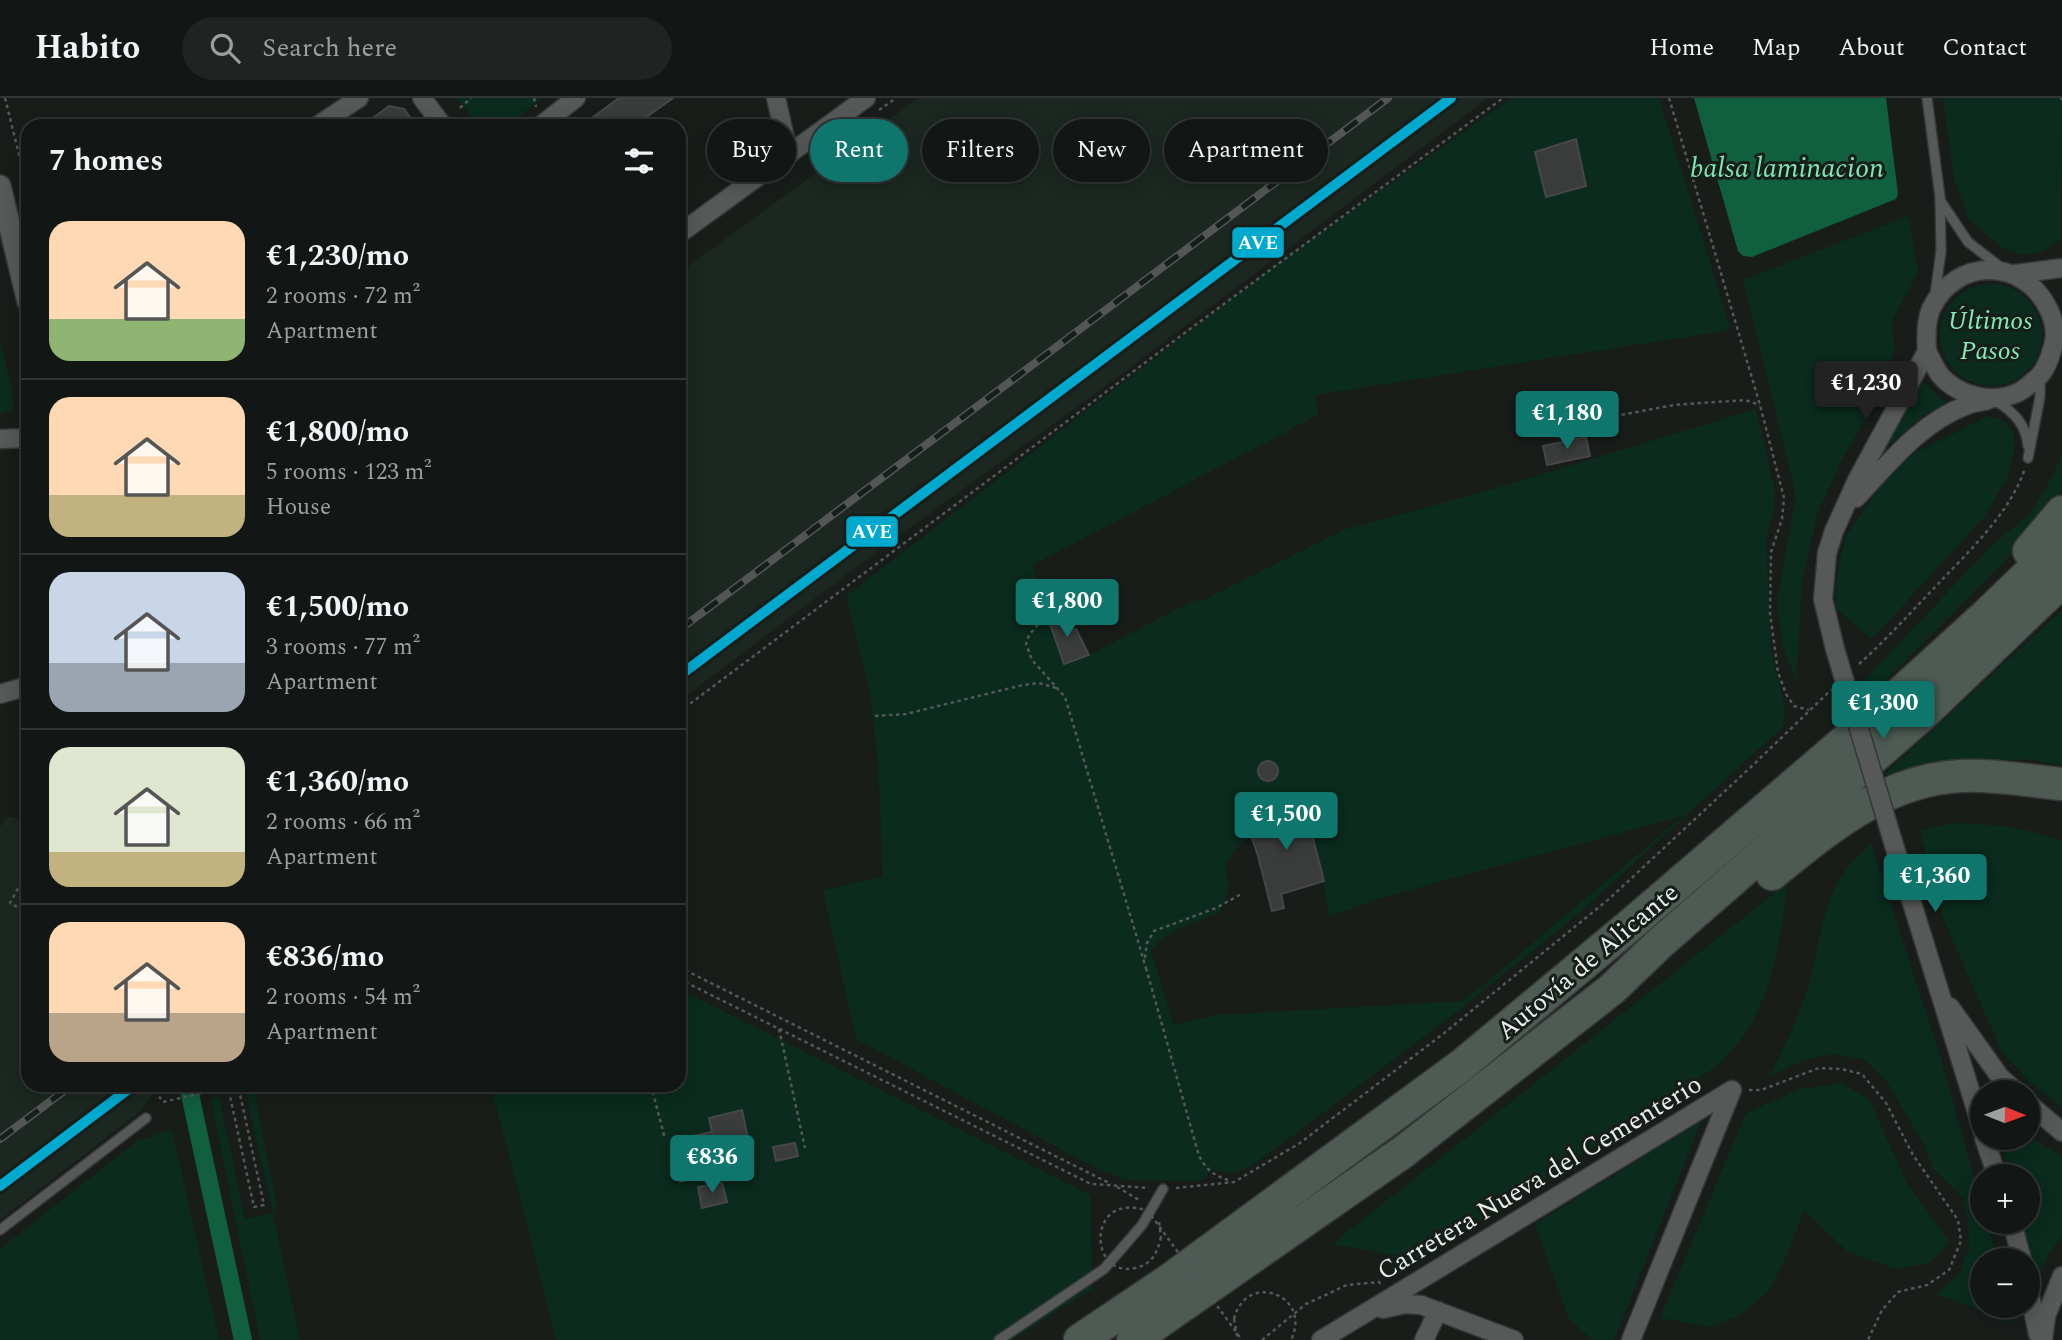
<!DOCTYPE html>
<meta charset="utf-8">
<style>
:root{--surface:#121614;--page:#1f2322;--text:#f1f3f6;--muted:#9c9fa0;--line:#313534;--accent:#0f766e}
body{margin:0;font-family:Spectral,serif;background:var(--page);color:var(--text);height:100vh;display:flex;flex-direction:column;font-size:26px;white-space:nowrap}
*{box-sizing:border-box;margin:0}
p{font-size:23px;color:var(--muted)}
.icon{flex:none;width:38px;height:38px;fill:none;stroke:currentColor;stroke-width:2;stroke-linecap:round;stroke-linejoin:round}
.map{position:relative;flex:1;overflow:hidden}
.panel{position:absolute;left:21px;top:21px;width:665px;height:973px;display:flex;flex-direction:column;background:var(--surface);border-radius:21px;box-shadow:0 4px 18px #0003,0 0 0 2px var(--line)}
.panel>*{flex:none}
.hud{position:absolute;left:707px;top:21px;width:665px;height:63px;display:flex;gap:14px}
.needle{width:46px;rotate:91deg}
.tools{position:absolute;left:1970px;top:982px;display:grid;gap:14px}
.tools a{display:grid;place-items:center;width:70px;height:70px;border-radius:50%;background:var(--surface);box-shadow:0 4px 18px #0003,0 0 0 2px var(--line);font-size:35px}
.price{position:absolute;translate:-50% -60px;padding:0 16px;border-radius:7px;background:var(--accent);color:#fff;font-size:23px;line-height:46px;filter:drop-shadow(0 2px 4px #0008)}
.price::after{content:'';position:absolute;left:50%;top:42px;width:21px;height:16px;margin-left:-10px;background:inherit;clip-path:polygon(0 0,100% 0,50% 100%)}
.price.selected{background:#222;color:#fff}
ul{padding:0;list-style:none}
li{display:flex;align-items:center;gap:21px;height:175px;padding:0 28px}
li+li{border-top:2px solid var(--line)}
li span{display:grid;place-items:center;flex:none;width:196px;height:140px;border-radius:21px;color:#555}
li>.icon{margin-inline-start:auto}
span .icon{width:84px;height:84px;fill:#fffc;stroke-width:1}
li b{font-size:30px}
h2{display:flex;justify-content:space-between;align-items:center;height:84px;padding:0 28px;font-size:30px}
.chip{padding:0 24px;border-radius:32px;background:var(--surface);box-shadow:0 4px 18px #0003,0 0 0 2px var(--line);font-size:24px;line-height:63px}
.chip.selected{background:var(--accent);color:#fff}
header{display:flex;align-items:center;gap:42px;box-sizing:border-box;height:98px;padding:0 35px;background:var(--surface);border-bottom:2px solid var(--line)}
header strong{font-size:33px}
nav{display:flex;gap:38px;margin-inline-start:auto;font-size:24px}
.search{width:490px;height:63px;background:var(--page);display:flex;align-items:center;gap:18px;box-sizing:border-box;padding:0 24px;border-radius:38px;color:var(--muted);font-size:26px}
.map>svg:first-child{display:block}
.built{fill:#1b2720}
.green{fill:#0a2b1d;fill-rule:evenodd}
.water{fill:#105f3f}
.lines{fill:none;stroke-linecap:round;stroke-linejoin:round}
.canal{stroke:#105f3f;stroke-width:18}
.building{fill:#3a3c3b;stroke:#464746;stroke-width:2}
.service-casing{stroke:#363836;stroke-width:12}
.minor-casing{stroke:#363836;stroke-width:21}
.tertiary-casing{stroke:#363836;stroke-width:24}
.motorway-casing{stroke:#363836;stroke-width:35}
.path{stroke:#555856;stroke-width:2.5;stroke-dasharray:3.5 3.5;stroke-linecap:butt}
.service{stroke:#575958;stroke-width:9}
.minor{stroke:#575958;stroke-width:18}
.tertiary{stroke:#575958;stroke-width:21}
.motorway{stroke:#4e5a54;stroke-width:32}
.rail-casing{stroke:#545655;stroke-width:8}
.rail{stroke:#171e1a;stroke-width:5;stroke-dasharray:16;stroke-linecap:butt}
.minor-bridge-casing{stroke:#363836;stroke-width:21;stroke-linecap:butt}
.path-bridge{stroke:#555856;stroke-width:2.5;stroke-dasharray:3.5 3.5;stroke-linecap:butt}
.minor-bridge{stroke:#575958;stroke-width:18}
.rail-1-casing{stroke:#171e1a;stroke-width:16}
.rail-1{stroke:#00a9ce;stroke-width:10}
.labels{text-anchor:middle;stroke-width:6;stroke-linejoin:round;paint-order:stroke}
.park-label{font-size:26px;font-style:italic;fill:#80ebb6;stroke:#171e1a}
.street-label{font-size:26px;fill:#eaefec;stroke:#171e1a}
.water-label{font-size:28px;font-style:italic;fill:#7ce7b2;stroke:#171e1a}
.line-badge{stroke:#171e1a;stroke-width:2.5}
.badge-label{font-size:19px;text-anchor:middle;font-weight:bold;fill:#fff}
</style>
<header>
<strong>Habito</strong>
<div class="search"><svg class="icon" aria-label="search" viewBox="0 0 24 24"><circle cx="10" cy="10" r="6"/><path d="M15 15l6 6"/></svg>Search here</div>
<nav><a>Home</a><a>Map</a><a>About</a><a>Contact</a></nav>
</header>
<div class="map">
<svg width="2062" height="1242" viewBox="0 0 2062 1242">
<rect width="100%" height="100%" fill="#181d1a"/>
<!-- built -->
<g class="built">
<path d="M 918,0 L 1488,0 L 1107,287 L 882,450 L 679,603 L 679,175 Z"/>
<path d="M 7,719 L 28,721 L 28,987 L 159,987 L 142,1012 L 0,1122 L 0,729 Z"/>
</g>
<!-- green -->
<g class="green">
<path d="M 457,0 L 542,0 L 509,28 L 478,28 Z"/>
<path d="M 1512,0 L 1659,0 L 1731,232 L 1315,297 L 1318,317 L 1033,467 L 1063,565 L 1089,557 L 1192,503 L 1203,502 L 1344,432 L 1496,390 L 1756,311 L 1775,394 L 1774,413 L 1766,440 L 1771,552 L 1785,609 L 1783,629 L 1576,818 L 1462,910 L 1274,1052 C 1250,1068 1242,1081 1213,1071 L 1202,1083 L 1126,1082 L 1092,1068 L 856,941 L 823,792 L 883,779 L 878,665 L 870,596 L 846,498 L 1281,163 ZM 1309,707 L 1329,819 L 1380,800 L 1683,718 L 1482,888 L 1462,903 L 1216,917 L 1173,927 L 1151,852 C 1170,831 1194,824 1220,815 L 1229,790 L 1226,766 L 1236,751 L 1251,738 Z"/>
<path d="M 1943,0 L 2062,0 L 2061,141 L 2044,153 L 2023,157 L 2002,150 L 1969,122 L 1954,80 Z"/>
<path d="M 1908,118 L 1918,174 L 1892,223 L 1894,253 L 1875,303 L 1842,362 L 1817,416 L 1802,484 L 1796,582 L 1783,550 L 1777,504 L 1796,398 L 1743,182 Z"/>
<circle cx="1991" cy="237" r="51"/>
<path d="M 0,243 L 13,297 L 13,312 L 0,316 Z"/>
<path d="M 1922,282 L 1940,300 L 1951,306 L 1926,316 L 1875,358 Z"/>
<path d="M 1988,318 L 2003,322 L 2013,333 L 2014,351 L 2008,378 L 1985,418 L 1872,541 L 1837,512 L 1835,497 L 1839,465 L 1846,438 L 1891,373 L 1917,354 Z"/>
<path d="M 2062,354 L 2062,394 L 2024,444 L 1871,597 L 1866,580 L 1995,444 L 2030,416 L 2054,375 Z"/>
<path d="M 2062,512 L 2062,667 L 2026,661 L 1953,666 L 1890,683 L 1886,675 Z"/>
<path d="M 1953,725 C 1990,725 2027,730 2062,743 L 2062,1009 L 2029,984 L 2001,952 L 1944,823 L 1920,733 Z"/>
<path d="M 1871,746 L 1938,951 L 1983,1110 L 1983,1124 L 1987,1124 L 1998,1162 L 1983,1162 L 1983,1208 L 2010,1208 L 2015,1225 L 1936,1196 L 1960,1174 L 1969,1149 L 1968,1124 L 1962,1099 L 1934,1072 L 1923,1045 L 1888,985 L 1863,961 L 1834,956 L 1808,961 L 1769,978 C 1786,946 1802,913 1811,877 C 1821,841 1823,800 1848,769 C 1855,761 1864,754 1871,746 Z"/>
<path d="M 1787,785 C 1782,834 1774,887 1749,930 C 1741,944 1728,956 1717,968 L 1421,1162 L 1332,1146 Z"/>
<path d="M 679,891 L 1091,1097 L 1092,1191 L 1012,1242 L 556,1242 L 491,987 L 679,987 Z"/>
<path d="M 1842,985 L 1869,1001 L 1907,1085 L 1950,1145 L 1929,1165 L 1896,1171 L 1848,1154 L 1804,1112 L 1788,1155 L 1770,1192 L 1741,1217 L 1711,1229 L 1660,1220 L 1746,1015 L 1799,991 Z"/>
<path d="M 244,987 L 257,987 L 255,998 L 277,1107 L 273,1116 L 300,1242 L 260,1242 L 211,1000 L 219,999 L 245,1121 L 273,1115 Z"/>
<path d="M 1701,1023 L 1614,1242 L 1592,1242 L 1568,1219 L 1535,1126 Z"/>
<path d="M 172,1031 L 219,1242 L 0,1242 L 0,1151 L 137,1043 Z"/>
<path d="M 2028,1038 L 2062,1058 L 2062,1139 L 2049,1155 L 2038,1183 L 2022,1124 L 2028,1124 L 2028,1078 L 2010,1078 L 2000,1040 Z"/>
</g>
<!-- water -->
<path class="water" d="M 1694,0 L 1886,0 L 1898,96 L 1896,101 L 1752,159 L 1743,158 L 1738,153 Z"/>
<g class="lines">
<!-- canal -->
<path class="canal" d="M 188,987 L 243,1242"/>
</g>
<!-- building -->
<g class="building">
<path d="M 619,0 L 673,0 L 634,28 L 581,28 Z"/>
<path d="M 389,8 L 404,11 L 416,28 L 362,28 Z"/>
<path d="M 1576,41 L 1586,88 L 1546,99 L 1535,54 Z"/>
<path d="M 1586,339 L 1590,358 L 1547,367 L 1543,348 Z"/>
<path d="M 1065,514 L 1071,533 L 1076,531 L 1089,557 L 1064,566 L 1048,520 Z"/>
<circle cx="1268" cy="673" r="10"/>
<path d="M 1309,707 L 1313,740 L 1324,783 L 1281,796 L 1284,810 L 1272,813 L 1258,758 L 1246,723 Z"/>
<path d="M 742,1012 L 750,1051 L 697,1063 L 700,1079 L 680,1084 L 673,1042 L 712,1034 L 709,1020 Z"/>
<path d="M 795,1045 L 798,1058 L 776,1063 L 773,1049 Z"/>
<path d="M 722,1085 L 727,1104 L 702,1110 L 698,1089 Z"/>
</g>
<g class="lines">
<defs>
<g id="service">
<path d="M 1927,0 L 1940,99 L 1941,153 L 1935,197"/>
<path d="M 1940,102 L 1968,144 L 2003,171"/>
<path d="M 1995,302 C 2013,314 2026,325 2028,348"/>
<path d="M 2028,360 L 2040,299 L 2040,279"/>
<path d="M 0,1132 L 146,1020"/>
<path d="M 999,1242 L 1104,1171 L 1142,1127 L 1163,1091"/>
</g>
<g id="minor">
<path d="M 422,0 L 443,28"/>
<path d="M 776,0 L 789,57"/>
<path d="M 317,28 L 359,0"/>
<path d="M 540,28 L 576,0"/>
<path d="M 679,136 L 866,0"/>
<path d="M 2015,176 L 2062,170"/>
<path d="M 0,341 L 28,340"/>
<path d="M 1856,400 C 1890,364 1920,325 1967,307 C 1974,304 1981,304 1988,302"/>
<path d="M 1835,551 L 1823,501 L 1827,455 L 1834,433 L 1857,382 L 1927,253 C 1926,240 1926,223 1931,211 C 1956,158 2025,160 2049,212 C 2054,223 2057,236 2053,248 C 2050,260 2046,273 2036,281 C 2031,285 2025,291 2019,294 C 1993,307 1958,298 1940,277 C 1935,270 1931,261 1927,253"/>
<path d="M 0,596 L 28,588"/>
<path d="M 1894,747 L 1983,1034"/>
<path d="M 1950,909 L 2000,979 L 2017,994"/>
<path d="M 2028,1005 L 2062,1034"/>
<path d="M 1984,1040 L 1997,1078"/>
<path d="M 2012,1124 L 2022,1162"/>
<path d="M 2028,1188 L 2038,1236"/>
<path d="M 1383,1211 L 1405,1206 L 1421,1207 L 1514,1242"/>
<path d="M 1321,1242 L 1732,992 L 1631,1242"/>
<path d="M 1424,1242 L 1438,1213"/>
<path d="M 2043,1242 L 2046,1218 L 2062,1178"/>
</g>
<path id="tertiary" d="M 0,88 L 28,204"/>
<g id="motorway">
<path d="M 2029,453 L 2062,414"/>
<path d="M 1772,776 C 1828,731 1884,682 1960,678 C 1994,676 2028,683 2062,686"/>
<path d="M 1080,1242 L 1168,1183 L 1462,967 L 1628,829 L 1895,600 L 1984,519 L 2062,444"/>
<path d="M 1133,1242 L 1403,1054 L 1612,891 L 1660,845 L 1921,618 L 2062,483"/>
</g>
</defs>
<!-- service casing -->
<use href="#service" class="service-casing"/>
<!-- minor casing -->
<use href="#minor" class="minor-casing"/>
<!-- tertiary casing -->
<use href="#tertiary" class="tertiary-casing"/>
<!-- motorway casing -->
<use href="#motorway" class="motorway-casing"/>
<!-- path -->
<g class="path">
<path d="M 5,0 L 28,93"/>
<path d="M 534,0 L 536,9"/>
<path d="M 1669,0 L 1760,307 L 1784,400 L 1782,421 L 1771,454 L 1770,515 L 1778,574 L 1786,596 L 1794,608 L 1809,612"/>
<path d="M 2061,0 L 2062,2"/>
<path d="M 460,10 L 471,0"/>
<path d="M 879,12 L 896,0"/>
<path d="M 1594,322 L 1674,307 L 1745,302 L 1760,307"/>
<path d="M 1047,516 L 1029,537 L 1026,546 L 1032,562 L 1065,599 L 1146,870"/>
<path d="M 1859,566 C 1887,541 1912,513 1938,486 C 1969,453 2011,414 2025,370"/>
<path d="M 679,614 L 1190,231 L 1503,0"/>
<path d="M 875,618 L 906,616 L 1023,587 L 1039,585 L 1056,590"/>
<path d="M 28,772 L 10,805 L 19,810 L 28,794"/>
<path d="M 1145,860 L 1147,845 L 1154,833 L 1216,810 L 1243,795"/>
<path d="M 679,869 L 1111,1086"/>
<path d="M 1146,870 L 1199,1058 C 1207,1073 1215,1078 1231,1083"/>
<path d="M 679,881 L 1091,1086 L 1149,1090"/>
<path d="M 779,931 L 805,1050"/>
<path d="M 151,987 L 163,1004 L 228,989 L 254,1109 L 264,1107 L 238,987"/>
<path d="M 651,987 L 665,1041"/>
<path d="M 1749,992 L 1761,992 L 1819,970 L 1841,971 L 1862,976 L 1886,1005 L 1913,1057 L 1958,1122 L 1961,1143 L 1949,1172 L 1927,1187 L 1898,1194 L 1882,1212 L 1868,1242"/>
<path d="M 1117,1089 L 1141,1103"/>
<path d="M 1176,1090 L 1234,1084 L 1300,1045 L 1443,936 L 1609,801 L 1752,668 L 1831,592"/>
<path d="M 1159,1124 L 1161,1139"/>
<path d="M 1234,1221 L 1238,1242"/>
<path d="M 1262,1242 L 1306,1206 L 1347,1187 L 1379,1184 L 1381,1187"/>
</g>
<!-- service -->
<use href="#service" class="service"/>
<!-- minor -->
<use href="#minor" class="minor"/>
<!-- tertiary -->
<use href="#tertiary" class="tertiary"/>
<!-- motorway -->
<use href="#motorway" class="motorway"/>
<defs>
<g id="rail">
<path d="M 679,532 L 1388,0"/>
<path d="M 0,1041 L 72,987"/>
</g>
</defs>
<!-- rail casing -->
<use href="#rail" class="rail-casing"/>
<!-- rail -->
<use href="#rail" class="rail"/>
<defs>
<path id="minor-bridge" d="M 1835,551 L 1894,747"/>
</defs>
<!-- minor-bridge casing -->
<use href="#minor-bridge" class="minor-bridge-casing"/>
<!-- path-bridge -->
<g class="path-bridge">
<path d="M 1161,1139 C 1157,1156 1152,1166 1135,1170 C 1088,1181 1086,1091 1148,1113 L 1242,1242"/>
<path d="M 1234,1221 C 1246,1172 1313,1197 1291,1242"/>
</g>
<!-- minor-bridge -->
<use href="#minor-bridge" class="minor-bridge"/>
<defs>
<g id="rail-1">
<path d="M 679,578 L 1451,0"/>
<path d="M 0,1088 L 134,987"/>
</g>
</defs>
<!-- rail-1 casing -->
<use href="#rail-1" class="rail-1-casing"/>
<!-- rail-1 -->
<use href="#rail-1" class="rail-1"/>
</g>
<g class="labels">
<!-- park labels -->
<g class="park-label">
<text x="1990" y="231">Últimos<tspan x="1990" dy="30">Pasos</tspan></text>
</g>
<!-- street labels -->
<g class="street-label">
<text transform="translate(1587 863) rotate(-40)" y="9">Autovía de Alicante</text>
<text transform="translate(1539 1079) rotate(-31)" y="9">Carretera Nueva del Cementerio</text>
</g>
<!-- water labels -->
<g class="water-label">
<text x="1787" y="79">balsa laminacion</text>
</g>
</g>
<g class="line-badge">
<rect x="1231" y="128" width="54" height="33" rx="7" fill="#00a9ce"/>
<rect x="845" y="417" width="54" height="33" rx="7" fill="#00a9ce"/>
</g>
<g class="badge-label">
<text x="1258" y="151">AVE</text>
<text x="872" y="440">AVE</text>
</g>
</svg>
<div class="tools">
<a><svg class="needle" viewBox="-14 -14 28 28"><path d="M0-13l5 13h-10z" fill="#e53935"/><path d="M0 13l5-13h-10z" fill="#9c9fa0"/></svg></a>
<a>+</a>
<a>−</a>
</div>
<b class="price selected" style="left:1866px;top:323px">€1,230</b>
<b class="price" style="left:1567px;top:353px">€1,180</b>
<b class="price" style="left:1067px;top:541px">€1,800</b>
<b class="price" style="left:1883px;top:643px">€1,300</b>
<b class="price" style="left:1286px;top:754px">€1,500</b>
<b class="price" style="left:1935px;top:816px">€1,360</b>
<b class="price" style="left:712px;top:1097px">€836</b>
<div class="hud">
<a class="chip">Buy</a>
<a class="chip selected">Rent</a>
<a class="chip">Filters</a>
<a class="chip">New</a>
<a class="chip">Apartment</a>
</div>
<section class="panel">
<h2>7 homes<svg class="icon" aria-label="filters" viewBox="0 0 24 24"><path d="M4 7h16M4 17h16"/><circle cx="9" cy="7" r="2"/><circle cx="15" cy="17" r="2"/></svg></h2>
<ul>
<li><span style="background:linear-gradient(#ffd9b3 70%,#8fb573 0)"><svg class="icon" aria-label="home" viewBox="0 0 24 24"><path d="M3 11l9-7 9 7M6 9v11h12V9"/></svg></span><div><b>€1,230/mo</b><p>2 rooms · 72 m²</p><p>Apartment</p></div></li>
<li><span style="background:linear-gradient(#ffd9b3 70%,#c2b280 0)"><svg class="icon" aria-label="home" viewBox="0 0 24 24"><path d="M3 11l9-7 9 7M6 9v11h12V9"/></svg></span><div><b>€1,800/mo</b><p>5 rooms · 123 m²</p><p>House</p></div></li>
<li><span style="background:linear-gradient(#c9d6e8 65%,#9aa5b1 0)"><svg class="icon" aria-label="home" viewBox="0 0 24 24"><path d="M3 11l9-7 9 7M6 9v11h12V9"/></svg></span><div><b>€1,500/mo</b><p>3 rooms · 77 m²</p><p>Apartment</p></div></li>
<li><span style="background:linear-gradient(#dfe7d0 75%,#c2b280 0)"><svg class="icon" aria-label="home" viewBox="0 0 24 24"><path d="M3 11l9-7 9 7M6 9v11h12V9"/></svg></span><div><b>€1,360/mo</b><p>2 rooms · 66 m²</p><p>Apartment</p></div></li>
<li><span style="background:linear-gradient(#ffd9b3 65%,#b9a48a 0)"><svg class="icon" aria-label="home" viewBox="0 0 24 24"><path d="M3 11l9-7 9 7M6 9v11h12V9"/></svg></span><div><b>€836/mo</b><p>2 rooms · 54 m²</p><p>Apartment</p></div></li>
</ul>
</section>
</div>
